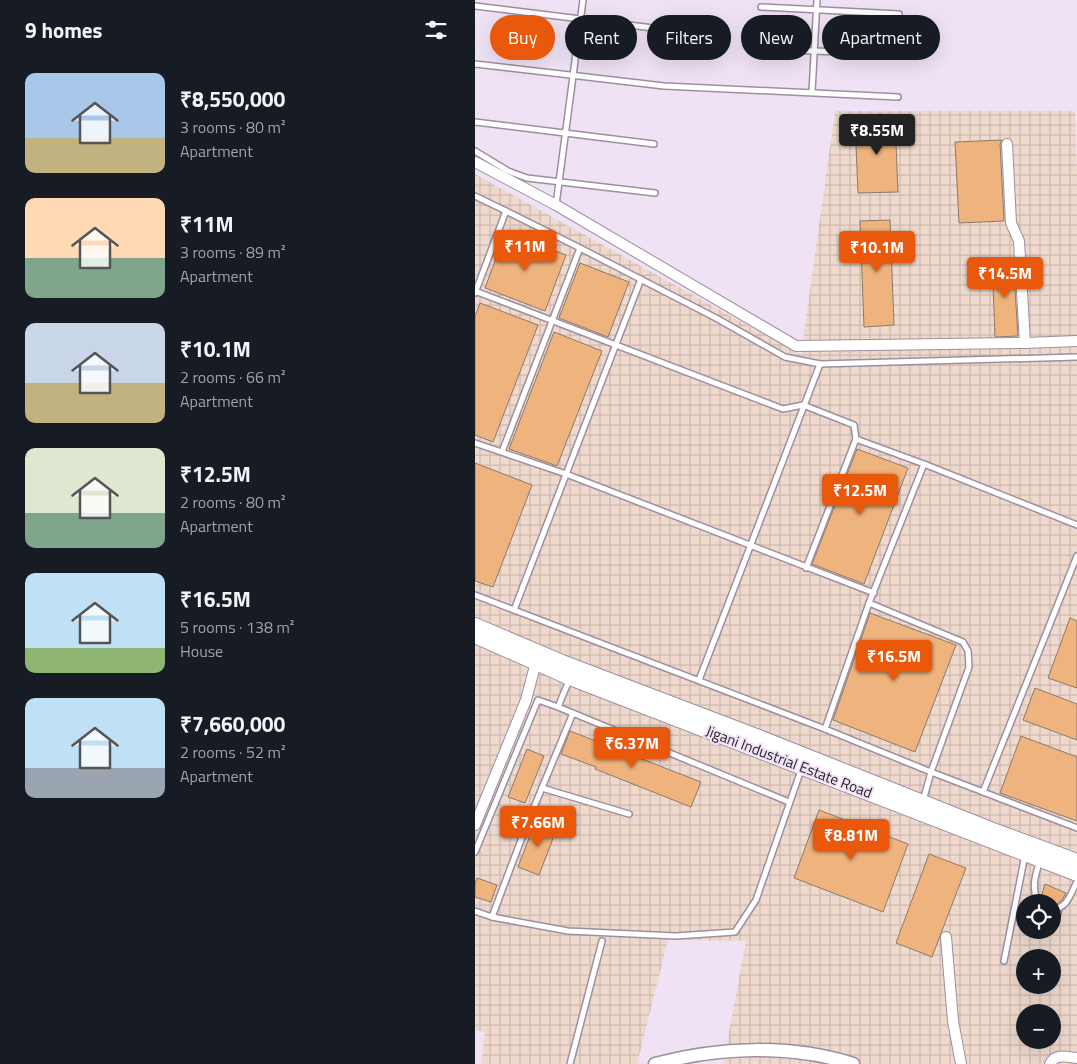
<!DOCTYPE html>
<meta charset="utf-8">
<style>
:root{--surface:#171b24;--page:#242831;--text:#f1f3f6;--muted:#9ea1a6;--accent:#ea580c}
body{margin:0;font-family:"Titillium Web",sans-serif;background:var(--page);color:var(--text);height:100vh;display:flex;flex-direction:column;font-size:19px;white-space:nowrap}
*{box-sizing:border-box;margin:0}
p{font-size:16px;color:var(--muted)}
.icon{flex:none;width:28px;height:28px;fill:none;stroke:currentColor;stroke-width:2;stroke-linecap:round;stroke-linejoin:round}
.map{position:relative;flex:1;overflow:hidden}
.side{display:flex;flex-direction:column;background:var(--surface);width:475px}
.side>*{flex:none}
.top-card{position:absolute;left:15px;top:15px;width:475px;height:45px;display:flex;gap:10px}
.fabs{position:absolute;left:541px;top:894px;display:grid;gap:10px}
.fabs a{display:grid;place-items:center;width:45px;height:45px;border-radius:50%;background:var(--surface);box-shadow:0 5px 20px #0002;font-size:25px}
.price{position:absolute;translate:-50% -42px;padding:0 11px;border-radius:5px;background:var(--accent);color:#fff;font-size:16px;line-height:32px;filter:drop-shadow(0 1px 2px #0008)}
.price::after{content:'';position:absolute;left:50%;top:30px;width:15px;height:11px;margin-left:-8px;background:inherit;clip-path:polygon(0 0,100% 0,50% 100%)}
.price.selected{background:#222;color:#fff}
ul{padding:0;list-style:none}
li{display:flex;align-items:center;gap:15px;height:125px;padding:0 25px}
li span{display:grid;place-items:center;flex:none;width:140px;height:100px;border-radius:10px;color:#555}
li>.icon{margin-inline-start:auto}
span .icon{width:60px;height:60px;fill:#fffc;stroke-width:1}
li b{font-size:21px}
h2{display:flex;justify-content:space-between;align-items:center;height:60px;padding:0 25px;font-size:21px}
.tag{padding:0 18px;border-radius:22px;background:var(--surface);box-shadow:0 5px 20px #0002;font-size:18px;line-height:45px}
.tag.selected{background:var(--accent);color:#fff}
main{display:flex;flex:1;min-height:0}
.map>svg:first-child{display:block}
.industrial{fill:url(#industrial-grid);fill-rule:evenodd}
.building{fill:#efb37e;stroke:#8b7a6c}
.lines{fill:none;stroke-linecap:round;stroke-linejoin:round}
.service-casing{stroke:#9d8fa1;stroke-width:8}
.minor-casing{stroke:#9d8fa1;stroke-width:12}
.tertiary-casing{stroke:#9d8fa1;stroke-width:15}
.secondary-casing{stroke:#9d8fa1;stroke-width:16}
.service{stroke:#fff;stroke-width:5}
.minor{stroke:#fff;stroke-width:10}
.tertiary{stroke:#fff;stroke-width:12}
.secondary{stroke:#fff;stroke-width:14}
.labels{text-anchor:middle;stroke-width:4;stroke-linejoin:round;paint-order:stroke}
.street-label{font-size:15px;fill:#2b262d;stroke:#f0e2f5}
</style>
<main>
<section class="side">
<h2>9 homes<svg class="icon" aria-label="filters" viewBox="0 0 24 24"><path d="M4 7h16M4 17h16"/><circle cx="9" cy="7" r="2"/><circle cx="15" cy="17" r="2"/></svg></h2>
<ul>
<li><span style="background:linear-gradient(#a9c7e8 65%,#c2b280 0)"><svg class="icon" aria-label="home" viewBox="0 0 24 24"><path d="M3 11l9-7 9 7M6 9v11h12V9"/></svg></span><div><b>₹8,550,000</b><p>3 rooms · 80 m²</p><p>Apartment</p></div></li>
<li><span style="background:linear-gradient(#ffd9b3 60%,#7fa58c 0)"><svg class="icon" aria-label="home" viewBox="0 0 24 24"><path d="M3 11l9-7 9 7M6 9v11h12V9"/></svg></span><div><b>₹11M</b><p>3 rooms · 89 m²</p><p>Apartment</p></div></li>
<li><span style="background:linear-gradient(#c9d6e8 60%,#c2b280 0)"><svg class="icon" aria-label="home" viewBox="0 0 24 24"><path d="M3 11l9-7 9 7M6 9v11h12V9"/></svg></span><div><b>₹10.1M</b><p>2 rooms · 66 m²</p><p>Apartment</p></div></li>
<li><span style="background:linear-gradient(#dfe7d0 65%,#7fa58c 0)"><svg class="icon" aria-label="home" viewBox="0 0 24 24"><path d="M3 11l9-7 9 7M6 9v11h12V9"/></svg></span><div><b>₹12.5M</b><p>2 rooms · 80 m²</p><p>Apartment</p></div></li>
<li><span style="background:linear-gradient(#bfe0f5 75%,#8fb573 0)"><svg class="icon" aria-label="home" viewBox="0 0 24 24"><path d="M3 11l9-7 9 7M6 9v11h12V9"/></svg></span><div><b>₹16.5M</b><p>5 rooms · 138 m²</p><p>House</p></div></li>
<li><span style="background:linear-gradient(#bfe0f5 70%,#9aa5b1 0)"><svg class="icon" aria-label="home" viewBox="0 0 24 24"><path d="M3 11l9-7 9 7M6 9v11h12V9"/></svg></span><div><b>₹7,660,000</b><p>2 rooms · 52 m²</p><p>Apartment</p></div></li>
</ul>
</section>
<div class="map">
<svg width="602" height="1064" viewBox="0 0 602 1064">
<defs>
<pattern id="industrial-grid" width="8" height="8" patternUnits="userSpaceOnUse" patternTransform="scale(1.25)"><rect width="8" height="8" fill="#efd9cd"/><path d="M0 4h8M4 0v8" fill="none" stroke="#cdbab0"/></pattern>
</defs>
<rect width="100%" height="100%" fill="#f0e2f5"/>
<!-- industrial -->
<path class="industrial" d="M 360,111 L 600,111 L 602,176 L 602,1064 L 248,1064 L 271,941 L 193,940 L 162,1064 L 6,1064 L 10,1032 L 0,1030 L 0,174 L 326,355 ZM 550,902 L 578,902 L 578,930 L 550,930 ZM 550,958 L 578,958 L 578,985 L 550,985 ZM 550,1012 L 578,1012 L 578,1040 L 550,1040 Z"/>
<!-- building -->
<g class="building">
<path d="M 420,120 L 423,192 L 383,193 L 380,121 Z"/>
<path d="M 527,140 L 525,144 L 529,221 L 484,223 L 480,142 Z"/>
<path d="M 415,220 L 419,325 L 389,327 L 385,221 Z"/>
<path d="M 31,232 L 91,255 L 70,311 L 10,288 Z"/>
<path d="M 538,259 L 543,336 L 520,337 L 517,260 Z"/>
<path d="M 105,263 L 154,282 L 133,337 L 84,318 Z"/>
<path d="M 5,303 L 63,325 L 18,442 L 0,435 L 0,316 Z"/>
<path d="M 79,332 L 127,351 L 82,466 L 34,449 Z"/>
<path d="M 382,449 L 433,468 L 389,584 L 337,564 Z"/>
<path d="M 0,463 L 57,485 L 18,587 L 0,581 Z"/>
<path d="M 395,613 L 481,645 L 440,752 L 358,720 Z"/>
<path d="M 595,618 L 602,621 L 602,688 L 573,678 Z"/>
<path d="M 560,688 L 602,704 L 602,740 L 548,720 Z"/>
<path d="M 95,731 L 226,782 L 216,807 L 120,769 L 121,767 L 86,754 Z"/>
<path d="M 546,736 L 602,757 L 602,821 L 525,793 Z"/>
<path d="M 52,749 L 69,756 L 50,803 L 33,797 Z"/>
<path d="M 344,810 L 433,844 L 408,912 L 319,878 Z"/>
<path d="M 61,820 L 82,828 L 64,875 L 43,867 Z"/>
<path d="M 454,854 L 491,868 L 457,957 L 421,943 Z"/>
<path d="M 2,878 L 22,885 L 16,902 L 0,897 L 0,884 Z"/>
<path d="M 570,884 L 591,893 L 587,900 L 582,904 L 568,902 L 566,897 Z"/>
<path d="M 587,911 L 583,927 L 578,925 L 578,912 Z"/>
</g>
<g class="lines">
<defs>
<g id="service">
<path d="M 0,6 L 178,28"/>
<path d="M 286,7 L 424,14"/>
<path d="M 285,49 L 443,55"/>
<path d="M 0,64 L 189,86 L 423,97"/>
<path d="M 337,92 L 342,0"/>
<path d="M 0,122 L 179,144"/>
<path d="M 0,151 L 33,171 L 52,178 L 180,193"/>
<path d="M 0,196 L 31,211"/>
<path d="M 81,205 L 108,0"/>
<path d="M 166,279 L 39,610 L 350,729 L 456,772 L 494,667 L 493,651 L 488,642 L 394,603"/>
<path d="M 0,291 L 308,409 L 328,405 L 379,425 L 381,439 L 449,464"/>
<path d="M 0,293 L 31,211 L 105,248 L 241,318 L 310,357 L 345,364 L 602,357"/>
<path d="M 0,443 L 91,474 L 399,593"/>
<path d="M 27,452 L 105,248"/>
<path d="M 331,568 L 381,439"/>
<path d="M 0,595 L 39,610"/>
<path d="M 224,680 L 345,364"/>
<path d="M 83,707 L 314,802"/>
<path d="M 350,729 L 394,603 L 449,464 L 602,525"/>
<path d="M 67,788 L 154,814"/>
<path d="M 508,792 L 602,556"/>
<path d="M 448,801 L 456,772 L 602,828"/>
<path d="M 0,852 L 63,700 L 83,707 L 95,678"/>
<path d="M 564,902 C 555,890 561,873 565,860"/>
<path d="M 578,908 C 592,910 596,892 602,882"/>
<path d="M 0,911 L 17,917 L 93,931 L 201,936 L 260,932 L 281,900 L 326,770"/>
<path d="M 17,917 L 52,824 L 98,713"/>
<path d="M 529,961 L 550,855"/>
<path d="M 95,1064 L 127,941"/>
</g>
<g id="minor">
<path d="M 532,144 L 536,223 L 544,241 L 550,343"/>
<path d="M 0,162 L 81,205 L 321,346 L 550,343 L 602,341"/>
<path d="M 0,825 L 51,700 L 61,662"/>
<path d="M 471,937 L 478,1021 L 486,1064"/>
<path d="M 575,1064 C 580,1053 592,1057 602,1058"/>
</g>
<path id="tertiary" d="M 180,1064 C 243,1047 315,1044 378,1064"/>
<g id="secondary">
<path d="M 0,625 L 87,662 L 284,737 L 518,830 L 602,861"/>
<path d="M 0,636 L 95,678 L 602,874"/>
</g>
</defs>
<!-- service casing -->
<use href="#service" class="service-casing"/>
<!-- minor casing -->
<use href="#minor" class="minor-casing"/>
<!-- tertiary casing -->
<use href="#tertiary" class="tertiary-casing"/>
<!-- secondary casing -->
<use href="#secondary" class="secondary-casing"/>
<!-- service -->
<use href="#service" class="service"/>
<!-- minor -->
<use href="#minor" class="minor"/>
<!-- tertiary -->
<use href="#tertiary" class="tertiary"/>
<!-- secondary -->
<use href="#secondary" class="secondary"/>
</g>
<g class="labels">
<!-- street labels -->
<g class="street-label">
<text transform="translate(314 762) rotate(21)" y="5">Jigani Industrial Estate Road</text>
</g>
</g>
</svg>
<div class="fabs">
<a><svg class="icon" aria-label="locate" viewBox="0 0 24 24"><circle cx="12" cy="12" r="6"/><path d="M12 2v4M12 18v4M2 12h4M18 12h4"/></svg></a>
<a>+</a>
<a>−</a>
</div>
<b class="price selected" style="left:402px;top:156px">₹8.55M</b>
<b class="price" style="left:50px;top:272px">₹11M</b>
<b class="price" style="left:402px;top:273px">₹10.1M</b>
<b class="price" style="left:530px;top:299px">₹14.5M</b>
<b class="price" style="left:385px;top:516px">₹12.5M</b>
<b class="price" style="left:419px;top:682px">₹16.5M</b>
<b class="price" style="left:157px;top:769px">₹6.37M</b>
<b class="price" style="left:63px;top:848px">₹7.66M</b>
<b class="price" style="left:376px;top:861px">₹8.81M</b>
<div class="top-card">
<a class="tag selected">Buy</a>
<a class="tag">Rent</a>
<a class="tag">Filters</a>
<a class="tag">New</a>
<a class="tag">Apartment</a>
</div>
</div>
</main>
